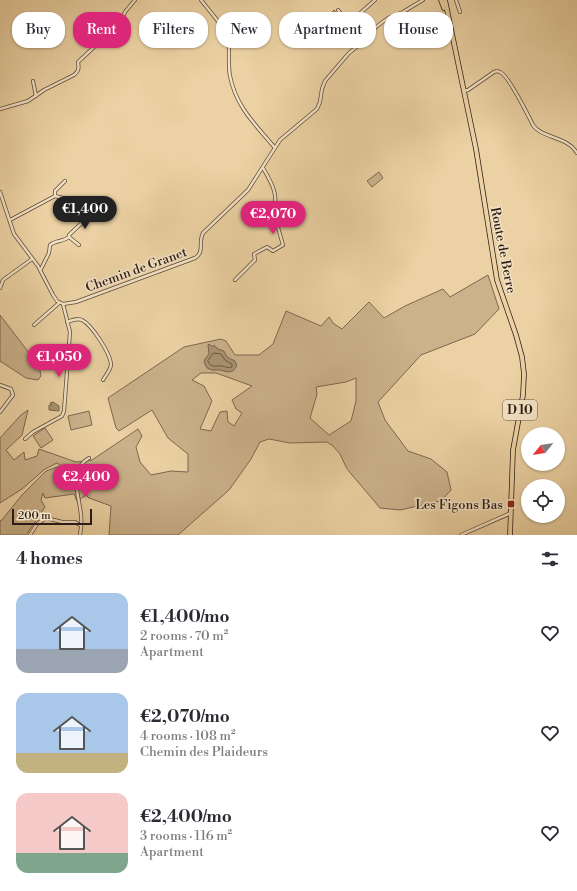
<!DOCTYPE html>
<meta charset="utf-8">
<style>
:root{--surface:#fff;--page:#f2f2f3;--text:#2b2b33;--muted:#7c7c81;--accent:#db2777}
body{margin:0;font-family:"Libre Bodoni",serif;background:var(--page);color:var(--text);height:100vh;display:flex;flex-direction:column;font-size:15px;white-space:nowrap}
*{box-sizing:border-box;margin:0}
p{font-size:13px;color:var(--muted)}
.icon{flex:none;width:22px;height:22px;fill:none;stroke:currentColor;stroke-width:2;stroke-linecap:round;stroke-linejoin:round}
.map{position:relative;height:535px;overflow:hidden}
.panel{display:flex;flex-direction:column;background:var(--surface);flex:1}
.panel>*{flex:none}
.banner{position:absolute;left:12px;top:12px;width:553px;height:36px;display:flex;gap:8px}
.needle{width:26px;rotate:240deg}
.controls{position:absolute;left:521px;top:427px;display:grid;gap:8px}
.controls a{display:grid;place-items:center;width:44px;height:44px;border-radius:50%;background:var(--surface);box-shadow:0 1px 3px #0004;font-size:20px}
.scale{position:absolute;left:12px;bottom:10px;width:80px;box-sizing:border-box;padding-left:4px;border:2px solid #2c1d17;border-top:0;font-size:11px;line-height:14px;white-space:nowrap;color:#2c1d17;-webkit-text-stroke:3px #f2e1c3;paint-order:stroke}
.price{position:absolute;translate:-50% -34px;padding:0 9px;border-radius:14px;background:var(--accent);color:#fff;font-size:13px;line-height:26px;filter:drop-shadow(0 1px 2px #0008)}
.price::after{content:'';position:absolute;left:50%;top:24px;width:12px;height:9px;margin-left:-6px;background:inherit;clip-path:polygon(0 0,100% 0,50% 100%)}
.price.active{background:#222;color:#fff}
ul{padding:0;list-style:none}
li{display:flex;align-items:center;gap:12px;height:100px;padding:0 16px}
li span{display:grid;place-items:center;flex:none;width:112px;height:80px;border-radius:12px;color:#555}
li>.icon{margin-inline-start:auto}
span .icon{width:48px;height:48px;fill:#fffc;stroke-width:1}
li b{font-size:17px}
h2{display:flex;justify-content:space-between;align-items:center;height:48px;padding:0 16px;font-size:17px}
.pill{padding:0 14px;border-radius:16px;background:var(--surface);box-shadow:0 1px 3px #0004;font-size:14px;line-height:36px}
.pill.active{background:var(--accent);color:#fff}
.map>svg:first-child{display:block}
.green{fill:#cbb28b;stroke:#7c6851;fill-rule:evenodd}
.water{fill:#aa9473;stroke:#78644e}
.lines{fill:none;stroke-linecap:round;stroke-linejoin:round}
.shore{stroke:#6b5845;stroke-width:1}
.minor-casing{stroke:#5c4a3a;stroke-width:4}
.primary-casing{stroke:#2c1d17;stroke-width:5.5}
.minor{stroke:#f2e1c3;stroke-width:2.5}
.primary{stroke:#ebd1a3;stroke-width:4}
.poi-dot{fill:#8f2418;stroke:#f2e1c3;stroke-width:1.5}
.labels{text-anchor:middle;stroke-width:3;stroke-linejoin:round;paint-order:stroke}
.shield{fill:#f2e1c3;stroke:#67584b;stroke-width:1}
.shield-label{font-size:12px;font-weight:bold;fill:#2c1d17}
.street-label{font-size:13px;fill:#2c1d17;stroke:#f2e1c3}
.poi-label{font-size:13px;fill:#2c1d17;stroke:#f2e1c3;text-anchor:end}
</style>
<div class="map">
<svg width="577" height="535" viewBox="0 0 577 535">
<rect width="100%" height="100%" fill="#ebd1a3"/>
<filter id="stains"><feTurbulence type="fractalNoise" baseFrequency=".005" numOctaves="4"/><feColorMatrix values="0 0 0 0 .2 0 0 0 0 .09 0 0 0 0 .02 0 0 0 .5 -.17"/></filter>
<radialGradient id="worn" r=".72"><stop offset=".6" stop-color="#630" stop-opacity="0"/><stop offset="1" stop-color="#630" stop-opacity=".3"/></radialGradient>
<!-- green -->
<g class="green">
<path d="M 334,10 L 338,14 L 329,24 L 325,20 Z"/>
<path d="M 379,172 L 383,178 L 372,187 L 367,181 Z"/>
<path d="M 488,275 L 499,309 L 475,334 L 421,355 L 378,402 L 385,420 L 408,451 L 431,459 L 447,472 L 451,490 L 441,501 L 400,510 L 380,508 L 347,469 L 340,454 L 333,446 L 327,442 L 290,443 L 269,439 L 260,442 L 251,459 L 229,490 L 178,535 L 109,535 L 111,506 L 89,498 L 86,495 L 77,501 L 74,494 L 45,498 L 43,493 L 41,500 L 45,507 L 26,535 L 0,535 L 0,521 L 2,520 L 22,495 L 46,471 L 60,466 L 63,467 L 57,463 L 45,469 L 22,489 L 0,503 L 0,438 L 21,415 L 28,410 L 22,435 L 6,450 L 14,460 L 24,452 L 25,460 L 37,456 L 39,449 L 76,462 L 92,460 L 138,429 L 142,436 L 136,447 L 140,462 L 151,475 L 171,471 L 188,472 L 188,454 L 168,438 L 152,410 L 119,431 L 116,428 L 108,398 L 184,347 L 221,339 L 226,341 L 235,355 L 259,355 L 273,344 L 286,311 L 321,326 L 329,317 L 334,324 L 342,329 L 369,302 L 384,318 L 405,306 L 443,289 L 450,297 ZM 201,373 L 216,373 L 252,386 L 232,400 L 236,409 L 242,413 L 234,426 L 228,422 L 227,411 L 220,412 L 211,431 L 200,429 L 212,401 L 204,386 L 192,380 ZM 356,378 L 356,401 L 351,421 L 329,435 L 310,418 L 317,394 L 316,387 L 346,382 Z"/>
<path d="M 0,315 L 39,366 L 41,376 L 38,380 L 26,378 L 0,361 Z"/>
<path d="M 89,411 L 92,425 L 71,430 L 68,416 Z"/>
<path d="M 45,428 L 53,440 L 41,448 L 33,436 Z"/>
</g>
<!-- water -->
<g class="water">
<path d="M 209,344 L 211,346 L 215,346 L 218,349 L 224,351 L 227,357 L 235,361 L 237,366 L 233,371 L 228,372 L 220,370 L 212,370 L 207,368 L 204,362 L 205,359 L 209,354 L 208,345 Z"/>
<path d="M 53,402 L 59,406 L 59,411 L 49,410 L 49,405 L 52,405 L 50,403 Z"/>
</g>
<g class="lines">
<!-- shore -->
<path class="shore" d="M 214,353 L 221,354 L 225,360 L 232,364 L 232,367 C 228,368 226,367 222,366 C 216,365 211,369 208,361 Z"/>
<defs>
<g id="minor">
<path d="M 201,0 L 225,30 C 232,45 227,60 230,76 C 236,107 255,124 275,148"/>
<path d="M 456,0 L 460,12"/>
<path d="M 338,10 L 354,31 C 361,30 367,24 373,31"/>
<path d="M 348,24 L 375,0"/>
<path d="M 33,81 L 36,96"/>
<path d="M 464,91 L 468,90 L 494,72 C 496,71 498,71 500,72 C 508,75 528,115 533,125 C 541,138 567,136 577,153"/>
<path d="M 0,109 L 28,101 L 44,90 L 74,75 C 79,71 79,68 78,62 L 120,23 L 125,12 L 135,0"/>
<path d="M 0,192 L 14,234 L 38,266 L 53,295 L 57,301 L 63,304 L 76,302 L 195,258 C 205,252 198,242 203,233 L 248,190 L 280,140 L 317,109 L 320,102 L 322,89 L 325,81 L 349,53 L 364,41 L 376,27 L 388,18 L 403,12 L 423,0"/>
<path d="M 55,196 L 63,198"/>
<path d="M 10,220 L 55,196 L 55,191 L 65,181"/>
<path d="M 69,237 L 69,235 L 88,217"/>
<path d="M 41,269 L 49,253 L 50,245 C 56,240 63,242 69,237 L 79,245"/>
<path d="M 235,280 L 255,260 L 254,254 L 267,247 L 273,251 L 283,245 L 273,210 C 280,196 270,180 263,168"/>
<path d="M 0,288 L 3,280 L 32,259"/>
<path d="M 67,322 C 72,320 77,318 82,320 C 92,325 110,353 111,364 C 111,370 105,376 103,380"/>
<path d="M 34,325 L 59,303"/>
<path d="M 0,385 L 11,389 L 13,395 L 0,412"/>
<path d="M 25,439 L 33,432 L 62,416 L 64,411 L 70,332 L 63,304"/>
<path d="M 30,535 L 37,524 L 46,518 L 62,522 L 75,522 L 80,525"/>
<path d="M 80,535 C 81,529 82,522 81,516 C 80,497 67,470 89,458"/>
<path d="M 461,535 L 511,513"/>
</g>
<g id="primary">
<path d="M 441,0 L 444,8"/>
<path d="M 445,0 L 476,149 L 497,280 L 516,335 L 522,357 L 524,374 L 523,395 L 513,450 L 510,535"/>
</g>
</defs>
<!-- minor casing -->
<use href="#minor" class="minor-casing"/>
<!-- primary casing -->
<use href="#primary" class="primary-casing"/>
<!-- minor -->
<use href="#minor" class="minor"/>
<!-- primary -->
<use href="#primary" class="primary"/>
</g>
<!-- markers -->
<rect class="poi-dot" x="507" y="500" width="8" height="8" rx="2"/>
<g class="labels">
<!-- shield labels -->
<rect class="shield" x="503" y="400" width="34" height="20" rx="3"/>
<g class="shield-label">
<text x="520" y="414">D 10</text>
</g>
<!-- street labels -->
<g class="street-label">
<text transform="translate(504 250) rotate(79)" y="5">Route de Berre</text>
<text transform="translate(136 269) rotate(-20)" y="5">Chemin de Granet</text>
</g>
<!-- poi labels -->
<g class="poi-label">
<text x="503" y="509">Les Figons Bas</text>
</g>
</g>
<rect width="100%" height="100%" filter="url(#stains)"/>
<rect width="100%" height="100%" fill="url(#worn)"/>
</svg>
<div class="controls">
<a><svg class="needle" viewBox="-14 -14 28 28"><path d="M0-13l5 13h-10z" fill="#e53935"/><path d="M0 13l5-13h-10z" fill="#7c7c81"/></svg></a>
<a><svg class="icon" aria-label="locate" viewBox="0 0 24 24"><circle cx="12" cy="12" r="6"/><path d="M12 2v4M12 18v4M2 12h4M18 12h4"/></svg></a>
</div>
<div class="scale">200 m</div>
<b class="price active" style="left:85px;top:230px">€1,400</b>
<b class="price" style="left:273px;top:235px">€2,070</b>
<b class="price" style="left:59px;top:378px">€1,050</b>
<b class="price" style="left:86px;top:498px">€2,400</b>
<div class="banner">
<a class="pill">Buy</a>
<a class="pill active">Rent</a>
<a class="pill">Filters</a>
<a class="pill">New</a>
<a class="pill">Apartment</a>
<a class="pill">House</a>
</div>
</div>
<section class="panel">
<h2>4 homes<svg class="icon" aria-label="filters" viewBox="0 0 24 24"><path d="M4 7h16M4 17h16"/><circle cx="9" cy="7" r="2"/><circle cx="15" cy="17" r="2"/></svg></h2>
<ul>
<li><span style="background:linear-gradient(#a9c7e8 70%,#9aa5b1 0)"><svg class="icon" aria-label="home" viewBox="0 0 24 24"><path d="M3 11l9-7 9 7M6 9v11h12V9"/></svg></span><div><b>€1,400/mo</b><p>2 rooms · 70 m²</p><p>Apartment</p></div><svg class="icon" aria-label="heart" viewBox="0 0 24 24"><path d="M12 20l-8-8c-3-5 5-10 8-4 3-6 11-1 8 4z"/></svg></li>
<li><span style="background:linear-gradient(#a9c7e8 75%,#c2b280 0)"><svg class="icon" aria-label="home" viewBox="0 0 24 24"><path d="M3 11l9-7 9 7M6 9v11h12V9"/></svg></span><div><b>€2,070/mo</b><p>4 rooms · 108 m²</p><p>Chemin des Plaideurs</p></div><svg class="icon" aria-label="heart" viewBox="0 0 24 24"><path d="M12 20l-8-8c-3-5 5-10 8-4 3-6 11-1 8 4z"/></svg></li>
<li><span style="background:linear-gradient(#f6c9c9 75%,#7fa58c 0)"><svg class="icon" aria-label="home" viewBox="0 0 24 24"><path d="M3 11l9-7 9 7M6 9v11h12V9"/></svg></span><div><b>€2,400/mo</b><p>3 rooms · 116 m²</p><p>Apartment</p></div><svg class="icon" aria-label="heart" viewBox="0 0 24 24"><path d="M12 20l-8-8c-3-5 5-10 8-4 3-6 11-1 8 4z"/></svg></li>
</ul>
</section>
